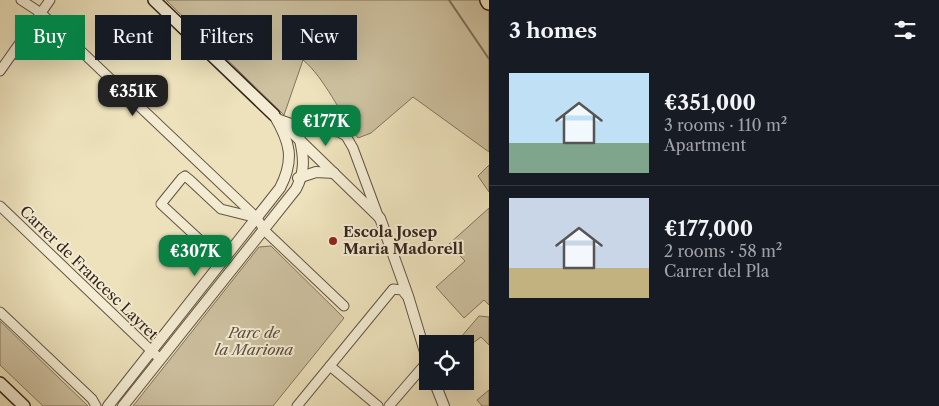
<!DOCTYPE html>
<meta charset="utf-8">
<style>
:root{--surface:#171b24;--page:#242831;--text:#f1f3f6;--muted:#9ea1a6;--line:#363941;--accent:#0b8043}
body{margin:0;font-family:"Libre Caslon Text",serif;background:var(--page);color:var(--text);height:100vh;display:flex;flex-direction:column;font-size:19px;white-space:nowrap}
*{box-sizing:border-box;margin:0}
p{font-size:16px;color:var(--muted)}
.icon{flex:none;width:28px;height:28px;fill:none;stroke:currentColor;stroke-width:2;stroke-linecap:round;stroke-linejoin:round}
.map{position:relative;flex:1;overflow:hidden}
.panel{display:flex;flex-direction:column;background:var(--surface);width:450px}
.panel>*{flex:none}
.banner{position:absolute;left:15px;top:15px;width:399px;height:45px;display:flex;gap:10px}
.controls{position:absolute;left:419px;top:335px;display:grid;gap:10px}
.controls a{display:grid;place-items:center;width:55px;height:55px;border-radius:0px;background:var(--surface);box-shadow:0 5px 20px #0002;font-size:25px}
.price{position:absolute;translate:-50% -42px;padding:0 11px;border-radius:10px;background:var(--accent);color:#fff;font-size:16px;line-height:32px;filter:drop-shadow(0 1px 2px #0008)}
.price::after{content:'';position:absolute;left:50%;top:30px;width:15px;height:11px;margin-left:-8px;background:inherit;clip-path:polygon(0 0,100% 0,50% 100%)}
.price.current{background:#222;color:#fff}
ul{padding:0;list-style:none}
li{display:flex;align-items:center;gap:15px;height:125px;padding:0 20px}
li+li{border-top:1px solid var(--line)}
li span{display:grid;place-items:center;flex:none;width:140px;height:100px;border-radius:0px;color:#555}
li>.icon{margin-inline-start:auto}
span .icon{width:60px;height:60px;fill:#fffc;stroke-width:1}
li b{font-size:21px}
h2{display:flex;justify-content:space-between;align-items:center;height:60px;padding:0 20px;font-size:21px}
.pill{padding:0 18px;border-radius:0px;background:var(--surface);box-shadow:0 5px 20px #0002;font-size:18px;line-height:45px}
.pill.current{background:var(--accent);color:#fff}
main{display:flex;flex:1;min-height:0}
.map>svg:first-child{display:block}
.green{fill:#cec2a1;stroke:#82745e}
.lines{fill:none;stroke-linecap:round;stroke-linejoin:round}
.stream{stroke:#7e705c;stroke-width:2}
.minor-casing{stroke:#635444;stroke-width:11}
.tertiary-casing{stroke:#635444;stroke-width:12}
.secondary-casing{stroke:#35251c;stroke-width:14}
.motorway-casing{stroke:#35251c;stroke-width:18}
.minor{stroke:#f3ecd3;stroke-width:9}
.tertiary{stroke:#f3ecd3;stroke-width:10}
.secondary{stroke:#f3ecd3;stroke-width:11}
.motorway{stroke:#ede2bc;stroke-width:15}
.poi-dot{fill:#8f2418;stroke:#f3ecd3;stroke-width:2}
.labels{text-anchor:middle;stroke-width:4;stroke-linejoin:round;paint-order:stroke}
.poi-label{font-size:15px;font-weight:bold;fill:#35251c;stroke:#f3ecd3;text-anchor:start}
.street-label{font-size:15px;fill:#35251c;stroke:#f3ecd3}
.park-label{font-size:15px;font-style:italic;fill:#5b4c3d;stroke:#f3ecd3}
</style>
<main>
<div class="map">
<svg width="489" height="406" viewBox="0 0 489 406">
<rect width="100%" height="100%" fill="#ede2bc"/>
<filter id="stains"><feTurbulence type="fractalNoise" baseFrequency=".004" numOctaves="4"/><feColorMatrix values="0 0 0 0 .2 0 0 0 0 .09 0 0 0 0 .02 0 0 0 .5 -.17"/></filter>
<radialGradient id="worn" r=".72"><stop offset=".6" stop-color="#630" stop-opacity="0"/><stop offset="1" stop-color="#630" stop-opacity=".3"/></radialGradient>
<!-- green -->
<g class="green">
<path d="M 166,0 L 489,0 L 489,152 L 413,97 L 371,133 L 358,138 C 341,115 324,77 303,60 L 284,115 Z"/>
<path d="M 489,165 L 489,192 L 478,176 Z"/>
<path d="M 489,208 L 489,305 L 484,300 L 464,318 L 436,287 L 465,261 L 449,244 Z"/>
<path d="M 271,246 L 344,318 L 273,406 L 133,406 L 259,247 Z"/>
<path d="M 479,316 L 489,317 L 489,345 L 481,337 L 465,349 L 465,344 L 455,344 Z"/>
<path d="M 0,321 L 88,406 L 43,406 L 0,365 Z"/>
<path d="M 489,390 L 489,406 L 482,406 L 477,400 Z"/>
</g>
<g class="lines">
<!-- stream -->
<path class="stream" d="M 449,0 L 489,59"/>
<defs>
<g id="minor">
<path d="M 21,0 L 41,13 L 257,218 L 264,230 L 344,306"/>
<path d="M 0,71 L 50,0"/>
<path d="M 281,120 L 307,129 L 339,132 L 346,136 L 353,148 L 379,218"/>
<path d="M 0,206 L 160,359"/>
<path d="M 215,254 L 161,204 L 182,178 L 185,176 L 190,180 L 221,209 L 257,218"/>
<path d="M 0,312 L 92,399 L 96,406"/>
<path d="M 330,366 L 378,406"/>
<path d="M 297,406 L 393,289 L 402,290 L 407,296"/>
<path d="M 389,406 L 427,362"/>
</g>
<g id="tertiary">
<path d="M 278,119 L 380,218 L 408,296 L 428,362"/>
<path d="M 298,178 L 316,172 L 334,173"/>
<path d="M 434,381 L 444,406"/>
<path d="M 108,406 L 280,188 C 295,159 290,142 274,115"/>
<path d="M 123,406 L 296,189 C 305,172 304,158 300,140"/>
</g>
<g id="secondary">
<path d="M 154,0 L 274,115"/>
<path d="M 0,383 L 24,406"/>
</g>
<path id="motorway" d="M 488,0 L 489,2"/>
</defs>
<!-- minor casing -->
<use href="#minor" class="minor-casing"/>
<!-- tertiary casing -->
<use href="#tertiary" class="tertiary-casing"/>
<!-- secondary casing -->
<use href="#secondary" class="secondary-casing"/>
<!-- motorway casing -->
<use href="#motorway" class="motorway-casing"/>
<!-- minor -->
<use href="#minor" class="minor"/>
<!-- tertiary -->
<use href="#tertiary" class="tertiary"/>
<!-- secondary -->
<use href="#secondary" class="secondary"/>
<!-- motorway -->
<use href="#motorway" class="motorway"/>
</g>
<!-- markers -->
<circle class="poi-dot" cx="333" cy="241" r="5"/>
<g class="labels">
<!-- poi labels -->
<g class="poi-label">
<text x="343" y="237">Escola Josep<tspan x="343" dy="17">Maria Madorell</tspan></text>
</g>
<!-- street labels -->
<g class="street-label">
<text transform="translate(89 273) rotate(44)" y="5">Carrer de Francesc Layret</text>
</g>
<!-- park labels -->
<g class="park-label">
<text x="254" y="338">Parc de<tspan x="254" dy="17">la Mariona</tspan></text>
</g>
</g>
<rect width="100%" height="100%" filter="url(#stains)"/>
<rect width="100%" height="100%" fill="url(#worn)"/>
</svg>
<div class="controls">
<a><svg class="icon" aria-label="locate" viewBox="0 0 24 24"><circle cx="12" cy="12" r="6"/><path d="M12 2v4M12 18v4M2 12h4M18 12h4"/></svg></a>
</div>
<b class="price current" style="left:133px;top:117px">€351K</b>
<b class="price" style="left:326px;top:147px">€177K</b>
<b class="price" style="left:195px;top:277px">€307K</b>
<div class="banner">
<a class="pill current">Buy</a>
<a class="pill">Rent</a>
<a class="pill">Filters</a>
<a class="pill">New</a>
</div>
</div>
<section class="panel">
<h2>3 homes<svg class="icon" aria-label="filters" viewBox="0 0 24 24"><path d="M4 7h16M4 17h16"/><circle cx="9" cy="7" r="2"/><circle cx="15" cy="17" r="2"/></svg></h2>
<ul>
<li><span style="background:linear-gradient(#bfe0f5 70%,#7fa58c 0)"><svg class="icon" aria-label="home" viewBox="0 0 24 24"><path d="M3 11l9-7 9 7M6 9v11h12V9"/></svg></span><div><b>€351,000</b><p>3 rooms · 110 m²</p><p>Apartment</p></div></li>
<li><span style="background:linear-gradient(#c9d6e8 70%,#c2b280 0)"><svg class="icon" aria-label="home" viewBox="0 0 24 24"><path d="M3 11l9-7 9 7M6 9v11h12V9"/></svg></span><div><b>€177,000</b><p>2 rooms · 58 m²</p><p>Carrer del Pla</p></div></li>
</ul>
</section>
</main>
